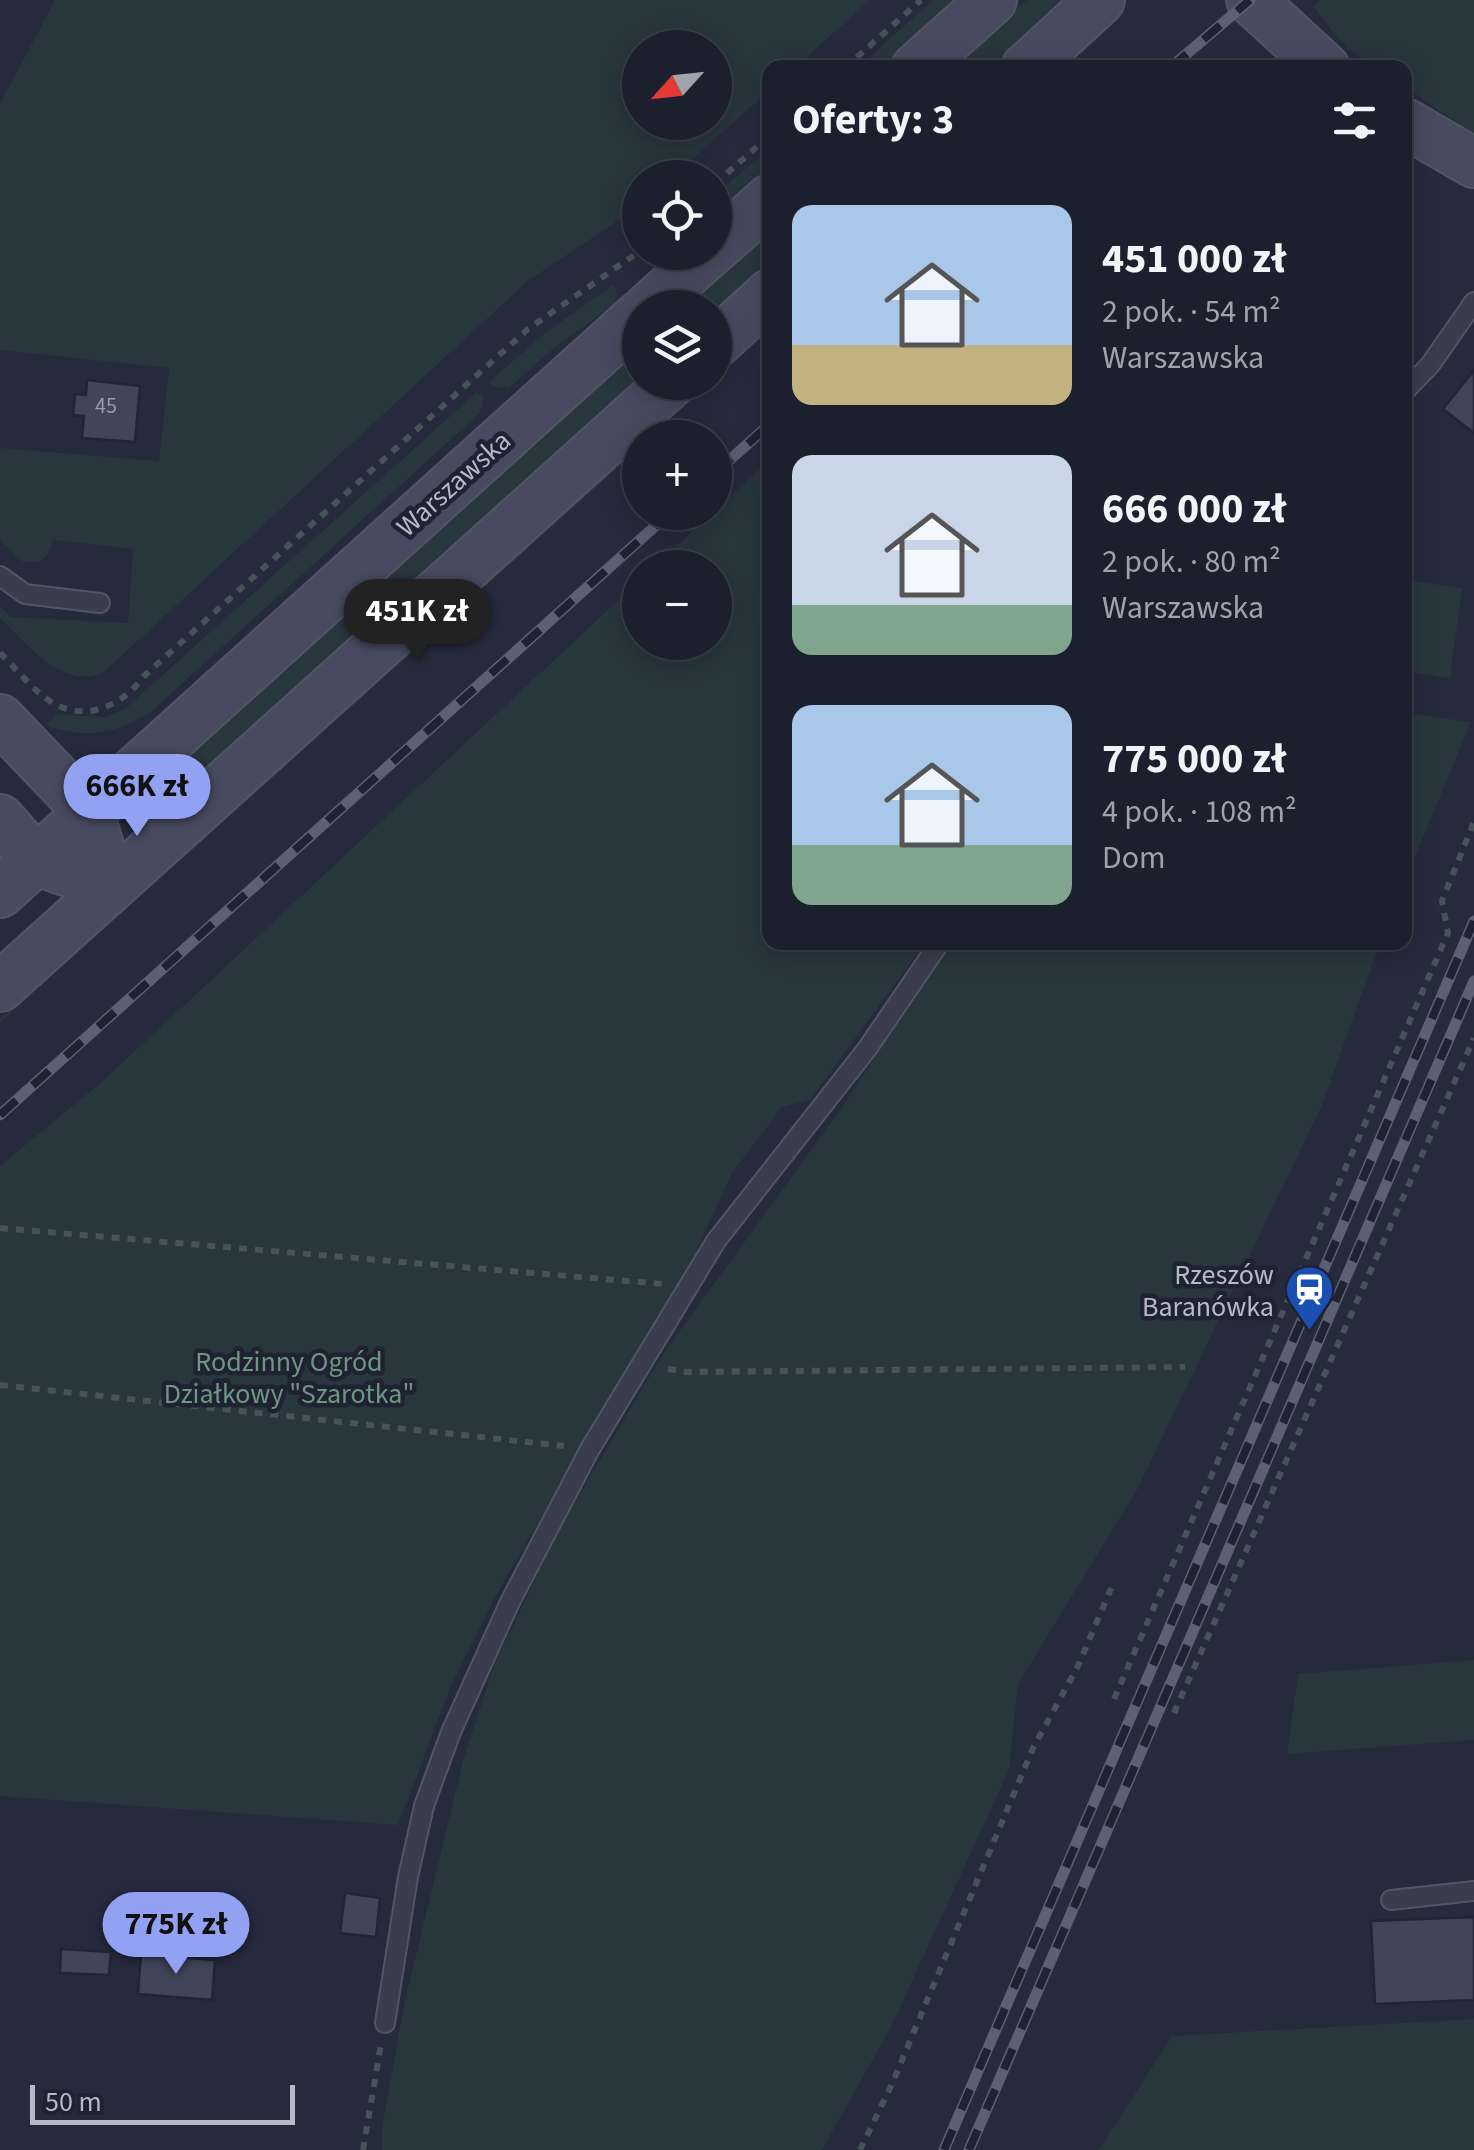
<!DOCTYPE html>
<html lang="pl">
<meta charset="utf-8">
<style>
:root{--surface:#1c202e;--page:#292d3a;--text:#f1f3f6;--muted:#a0a3aa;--line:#3a3e4a;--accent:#92a1f1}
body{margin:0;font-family:"Source Sans 3",sans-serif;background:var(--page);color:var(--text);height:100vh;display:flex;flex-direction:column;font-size:38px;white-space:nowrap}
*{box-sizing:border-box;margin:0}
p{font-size:32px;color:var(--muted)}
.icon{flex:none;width:55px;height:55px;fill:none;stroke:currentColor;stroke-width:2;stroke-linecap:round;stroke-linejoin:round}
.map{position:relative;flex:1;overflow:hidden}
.side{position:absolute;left:762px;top:60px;width:650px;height:890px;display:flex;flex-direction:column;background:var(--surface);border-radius:20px;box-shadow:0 5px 25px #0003,0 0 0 2px var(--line)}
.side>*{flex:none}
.needle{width:65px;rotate:243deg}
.buttons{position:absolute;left:622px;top:30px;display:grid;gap:20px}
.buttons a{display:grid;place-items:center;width:110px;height:110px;border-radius:50%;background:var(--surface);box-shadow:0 5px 25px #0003,0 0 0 2px var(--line);font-size:50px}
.scale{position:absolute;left:30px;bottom:25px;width:265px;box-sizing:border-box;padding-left:10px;border:5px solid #b6b9c8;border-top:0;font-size:28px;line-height:35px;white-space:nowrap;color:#b6b9c8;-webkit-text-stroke:8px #1f2232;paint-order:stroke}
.price{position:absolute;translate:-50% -85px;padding:0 22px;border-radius:35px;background:var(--accent);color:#111;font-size:32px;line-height:65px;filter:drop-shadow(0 2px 5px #0008)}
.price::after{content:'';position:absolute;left:50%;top:60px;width:30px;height:22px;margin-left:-15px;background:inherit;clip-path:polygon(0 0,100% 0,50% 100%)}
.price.current{background:#222;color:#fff}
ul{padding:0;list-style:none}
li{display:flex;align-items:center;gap:30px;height:250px;padding:0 30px}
li span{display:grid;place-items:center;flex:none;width:280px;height:200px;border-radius:20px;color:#555}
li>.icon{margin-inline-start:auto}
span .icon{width:120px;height:120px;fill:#fffc;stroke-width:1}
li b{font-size:42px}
h2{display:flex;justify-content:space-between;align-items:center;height:120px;padding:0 30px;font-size:42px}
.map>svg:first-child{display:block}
.green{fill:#28363e;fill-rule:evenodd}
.building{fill:#40455a;stroke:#212434;stroke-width:2.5}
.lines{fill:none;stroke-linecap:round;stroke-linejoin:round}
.lane-casing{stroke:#525565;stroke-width:22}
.secondary-casing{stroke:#525565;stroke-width:52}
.path{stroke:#46535b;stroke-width:6;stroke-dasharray:8 8;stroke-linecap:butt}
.lane{stroke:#3a3d4d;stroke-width:18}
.secondary{stroke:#484b60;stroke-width:48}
.rail-casing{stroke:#5c6074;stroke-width:11}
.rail{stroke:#1f2232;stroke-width:8;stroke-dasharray:22;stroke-linecap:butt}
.labels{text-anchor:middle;stroke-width:9;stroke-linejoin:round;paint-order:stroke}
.number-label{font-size:22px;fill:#989cac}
.street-label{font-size:28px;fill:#b6b9c8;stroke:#1f2232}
.poi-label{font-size:28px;fill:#b6b9c8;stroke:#1f2232;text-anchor:end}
.park-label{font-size:28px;fill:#6e9781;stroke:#1f2232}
</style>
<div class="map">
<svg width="1474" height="2150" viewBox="0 0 1474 2150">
<rect width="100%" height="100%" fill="#262a3d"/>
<!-- green -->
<g class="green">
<path d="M 55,0 L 870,0 L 796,67 L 770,68 L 770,90 L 672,177 L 640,178 L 640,206 L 529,280 L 104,672 C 65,692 25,643 0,618 L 0,606 L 11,617 L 128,623 L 133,549 L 53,540 L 48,554 L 40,562 L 23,562 L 0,540 L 0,448 L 159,461 L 169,368 L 0,350 L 0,104 ZM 640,48 L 715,48 L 715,122 L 640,122 Z"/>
<path d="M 933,0 L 961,0 L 885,67 L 858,68 Z"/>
<path d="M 1027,0 L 1067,0 L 992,67 L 952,68 Z"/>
<path d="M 1320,0 L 1474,0 L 1474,134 L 1405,87 L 1405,68 C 1357,68 1340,41 1313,6 Z"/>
<path d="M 770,147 L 770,172 L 715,221 L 715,196 Z"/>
<path d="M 770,231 L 770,267 L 715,317 L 715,308 L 685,308 Z"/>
<path d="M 613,285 L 617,292 L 615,304 L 554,348 L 509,388 L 494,387 L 489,382 L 545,333 Z"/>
<path d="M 640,348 L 640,382 L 150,824 L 141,825 L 134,819 L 135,802 Z"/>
<path d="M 477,392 L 484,398 L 480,413 L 151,712 C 115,734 86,740 46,725 L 57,714 L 105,717 L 125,709 Z"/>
<path d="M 640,444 L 640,448 L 0,1022 L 0,1019 Z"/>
<path d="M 770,459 L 770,942 L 925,943 L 810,1100 L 782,1107 L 732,1173 L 689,1267 L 500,1588 L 451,1686 L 398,1825 L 0,1796 L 0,1166 L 105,1079 L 640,580 L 640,642 L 715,642 L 715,568 L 654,567 Z"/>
<path d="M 1405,580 L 1462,588 L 1450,678 L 1405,672 Z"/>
<path d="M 1405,713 L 1471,722 L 1405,881 Z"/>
<path d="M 950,943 L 1380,943 L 1322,1105 L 1137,1490 L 1018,1684 L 1009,1770 L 891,2027 L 822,2150 L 382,2150 L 382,2128 L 404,2005 L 463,1761 L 494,1665 L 561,1526 L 661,1357 L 841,1109 Z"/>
<path d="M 1474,1660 L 1474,1740 L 1287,1754 L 1298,1674 Z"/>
<path d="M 1474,2019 L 1474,2150 L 1099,2150 L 1172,2036 Z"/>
</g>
<!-- building -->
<g class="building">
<path d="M 1474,370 L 1474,433 L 1443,409 Z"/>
<path d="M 87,380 L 140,386 L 135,442 L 82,438 L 84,416 L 73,415 L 75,394 L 86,395 Z"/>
<path d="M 345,1893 L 380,1898 L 376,1937 L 340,1933 Z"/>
<path d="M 144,1900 L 194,1905 L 190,1940 L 141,1935 L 142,1926 L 131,1925 L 132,1907 L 144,1908 Z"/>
<path d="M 1474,1917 L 1474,2000 L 1375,2004 L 1371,1921 Z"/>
<path d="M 61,1949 L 111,1952 L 109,1975 L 60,1973 Z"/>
<path d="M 141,1954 L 215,1960 L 212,2000 L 138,1994 Z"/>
</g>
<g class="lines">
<defs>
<g id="lane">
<path d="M 1405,391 L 1430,365 L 1474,302"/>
<path d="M 0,576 L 25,594 L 100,603"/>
<path d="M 1391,1900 L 1474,1891"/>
<path d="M 385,2023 L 408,1877 L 424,1806 L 451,1732 L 510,1602 L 590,1449 L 716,1241 L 867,1049 L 940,942"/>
</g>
<g id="secondary">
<path d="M 1251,0 L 1325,68"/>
<path d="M 916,68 L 992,0"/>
<path d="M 1026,68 L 1100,0"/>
<path d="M 1405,123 L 1474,163"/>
<path d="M 715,248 L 770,199"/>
<path d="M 648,308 L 710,252"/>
<path d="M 715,344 L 770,294"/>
<path d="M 0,719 L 89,812 L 111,887"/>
<path d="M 0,819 L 36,860 L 65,871"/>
<path d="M 0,893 L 640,315"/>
<path d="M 0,987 L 672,382"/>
</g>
</defs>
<!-- lane casing -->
<use href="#lane" class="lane-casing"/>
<!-- secondary casing -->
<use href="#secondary" class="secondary-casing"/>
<!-- path -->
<g class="path">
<path d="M 845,68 L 921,0"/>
<path d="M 715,184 L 770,135"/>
<path d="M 0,653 C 16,668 34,692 53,703 C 88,723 124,704 144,676 L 528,329 L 640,251"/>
<path d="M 0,1228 L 663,1284"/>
<path d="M 668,1369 L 687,1372 L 1185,1367"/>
<path d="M 0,1385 L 564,1446"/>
<path d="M 1114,1699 L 1448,933 L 1442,901 L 1474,822"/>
<path d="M 1174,1713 L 1474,1038"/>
<path d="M 363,2150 L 381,2044"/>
<path d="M 860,2150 L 892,2084 L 1033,1748 L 1078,1666 L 1113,1584"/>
</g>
<!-- lane -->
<use href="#lane" class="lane"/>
<!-- secondary -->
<use href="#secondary" class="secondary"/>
<defs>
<g id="rail">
<path d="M 1170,68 L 1250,0"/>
<path d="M 715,473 L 770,424"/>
<path d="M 0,1115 L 671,512"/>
<path d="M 944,2150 L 1474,921"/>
<path d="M 969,2150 L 1474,981"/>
</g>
</defs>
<!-- rail casing -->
<use href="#rail" class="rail-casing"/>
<!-- rail -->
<use href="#rail" class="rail"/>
</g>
<!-- icons -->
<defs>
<symbol id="station-pin" viewBox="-11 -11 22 30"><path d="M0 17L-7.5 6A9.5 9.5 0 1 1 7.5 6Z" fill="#1a4fb4" stroke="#1f2232"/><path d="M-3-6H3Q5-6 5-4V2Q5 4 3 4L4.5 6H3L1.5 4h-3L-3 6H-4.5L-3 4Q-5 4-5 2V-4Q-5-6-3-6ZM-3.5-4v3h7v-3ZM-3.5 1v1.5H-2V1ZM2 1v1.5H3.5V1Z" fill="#fff"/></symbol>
</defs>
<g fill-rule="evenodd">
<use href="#station-pin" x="1282" y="1262" width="55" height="75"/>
</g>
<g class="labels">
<!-- number labels -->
<g class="number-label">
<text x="106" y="413">45</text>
</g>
<!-- street labels -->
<g class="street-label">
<text transform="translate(453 483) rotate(-42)" y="10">Warszawska</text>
</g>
<!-- poi labels -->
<g class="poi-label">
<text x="1274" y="1284">Rzeszów<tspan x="1274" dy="32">Baranówka</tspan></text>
</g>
<!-- park labels -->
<g class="park-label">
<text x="289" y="1371">Rodzinny Ogród<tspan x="289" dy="32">Działkowy "Szarotka"</tspan></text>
</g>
</g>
</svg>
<div class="buttons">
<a><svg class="needle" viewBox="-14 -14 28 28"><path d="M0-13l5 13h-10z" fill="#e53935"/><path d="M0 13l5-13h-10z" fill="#a0a3aa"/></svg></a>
<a><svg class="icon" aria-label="locate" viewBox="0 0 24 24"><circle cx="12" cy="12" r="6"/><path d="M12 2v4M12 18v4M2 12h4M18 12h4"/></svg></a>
<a><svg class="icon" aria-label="layers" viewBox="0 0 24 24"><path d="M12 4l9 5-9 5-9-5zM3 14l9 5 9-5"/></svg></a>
<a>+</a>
<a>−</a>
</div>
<div class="scale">50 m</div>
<b class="price current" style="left:417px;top:664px">451K zł</b>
<b class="price" style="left:137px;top:839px">666K zł</b>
<b class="price" style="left:176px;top:1977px">775K zł</b>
<section class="side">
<h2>Oferty: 3<svg class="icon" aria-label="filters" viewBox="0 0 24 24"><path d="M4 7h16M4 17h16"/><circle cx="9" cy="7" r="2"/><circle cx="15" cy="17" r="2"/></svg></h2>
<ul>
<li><span style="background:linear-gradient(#a9c7e8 70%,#c2b280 0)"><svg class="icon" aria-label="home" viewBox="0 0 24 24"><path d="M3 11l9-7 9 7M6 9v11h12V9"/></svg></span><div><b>451 000 zł</b><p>2 pok. · 54 m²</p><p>Warszawska</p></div></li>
<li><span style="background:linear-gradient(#c9d6e8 75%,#7fa58c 0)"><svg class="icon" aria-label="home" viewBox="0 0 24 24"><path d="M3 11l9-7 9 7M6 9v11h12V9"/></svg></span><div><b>666 000 zł</b><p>2 pok. · 80 m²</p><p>Warszawska</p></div></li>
<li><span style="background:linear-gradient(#a9c7e8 70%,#7fa58c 0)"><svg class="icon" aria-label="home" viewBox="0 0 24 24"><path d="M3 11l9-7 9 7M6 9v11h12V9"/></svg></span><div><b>775 000 zł</b><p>4 pok. · 108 m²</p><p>Dom</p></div></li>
</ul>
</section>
</div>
